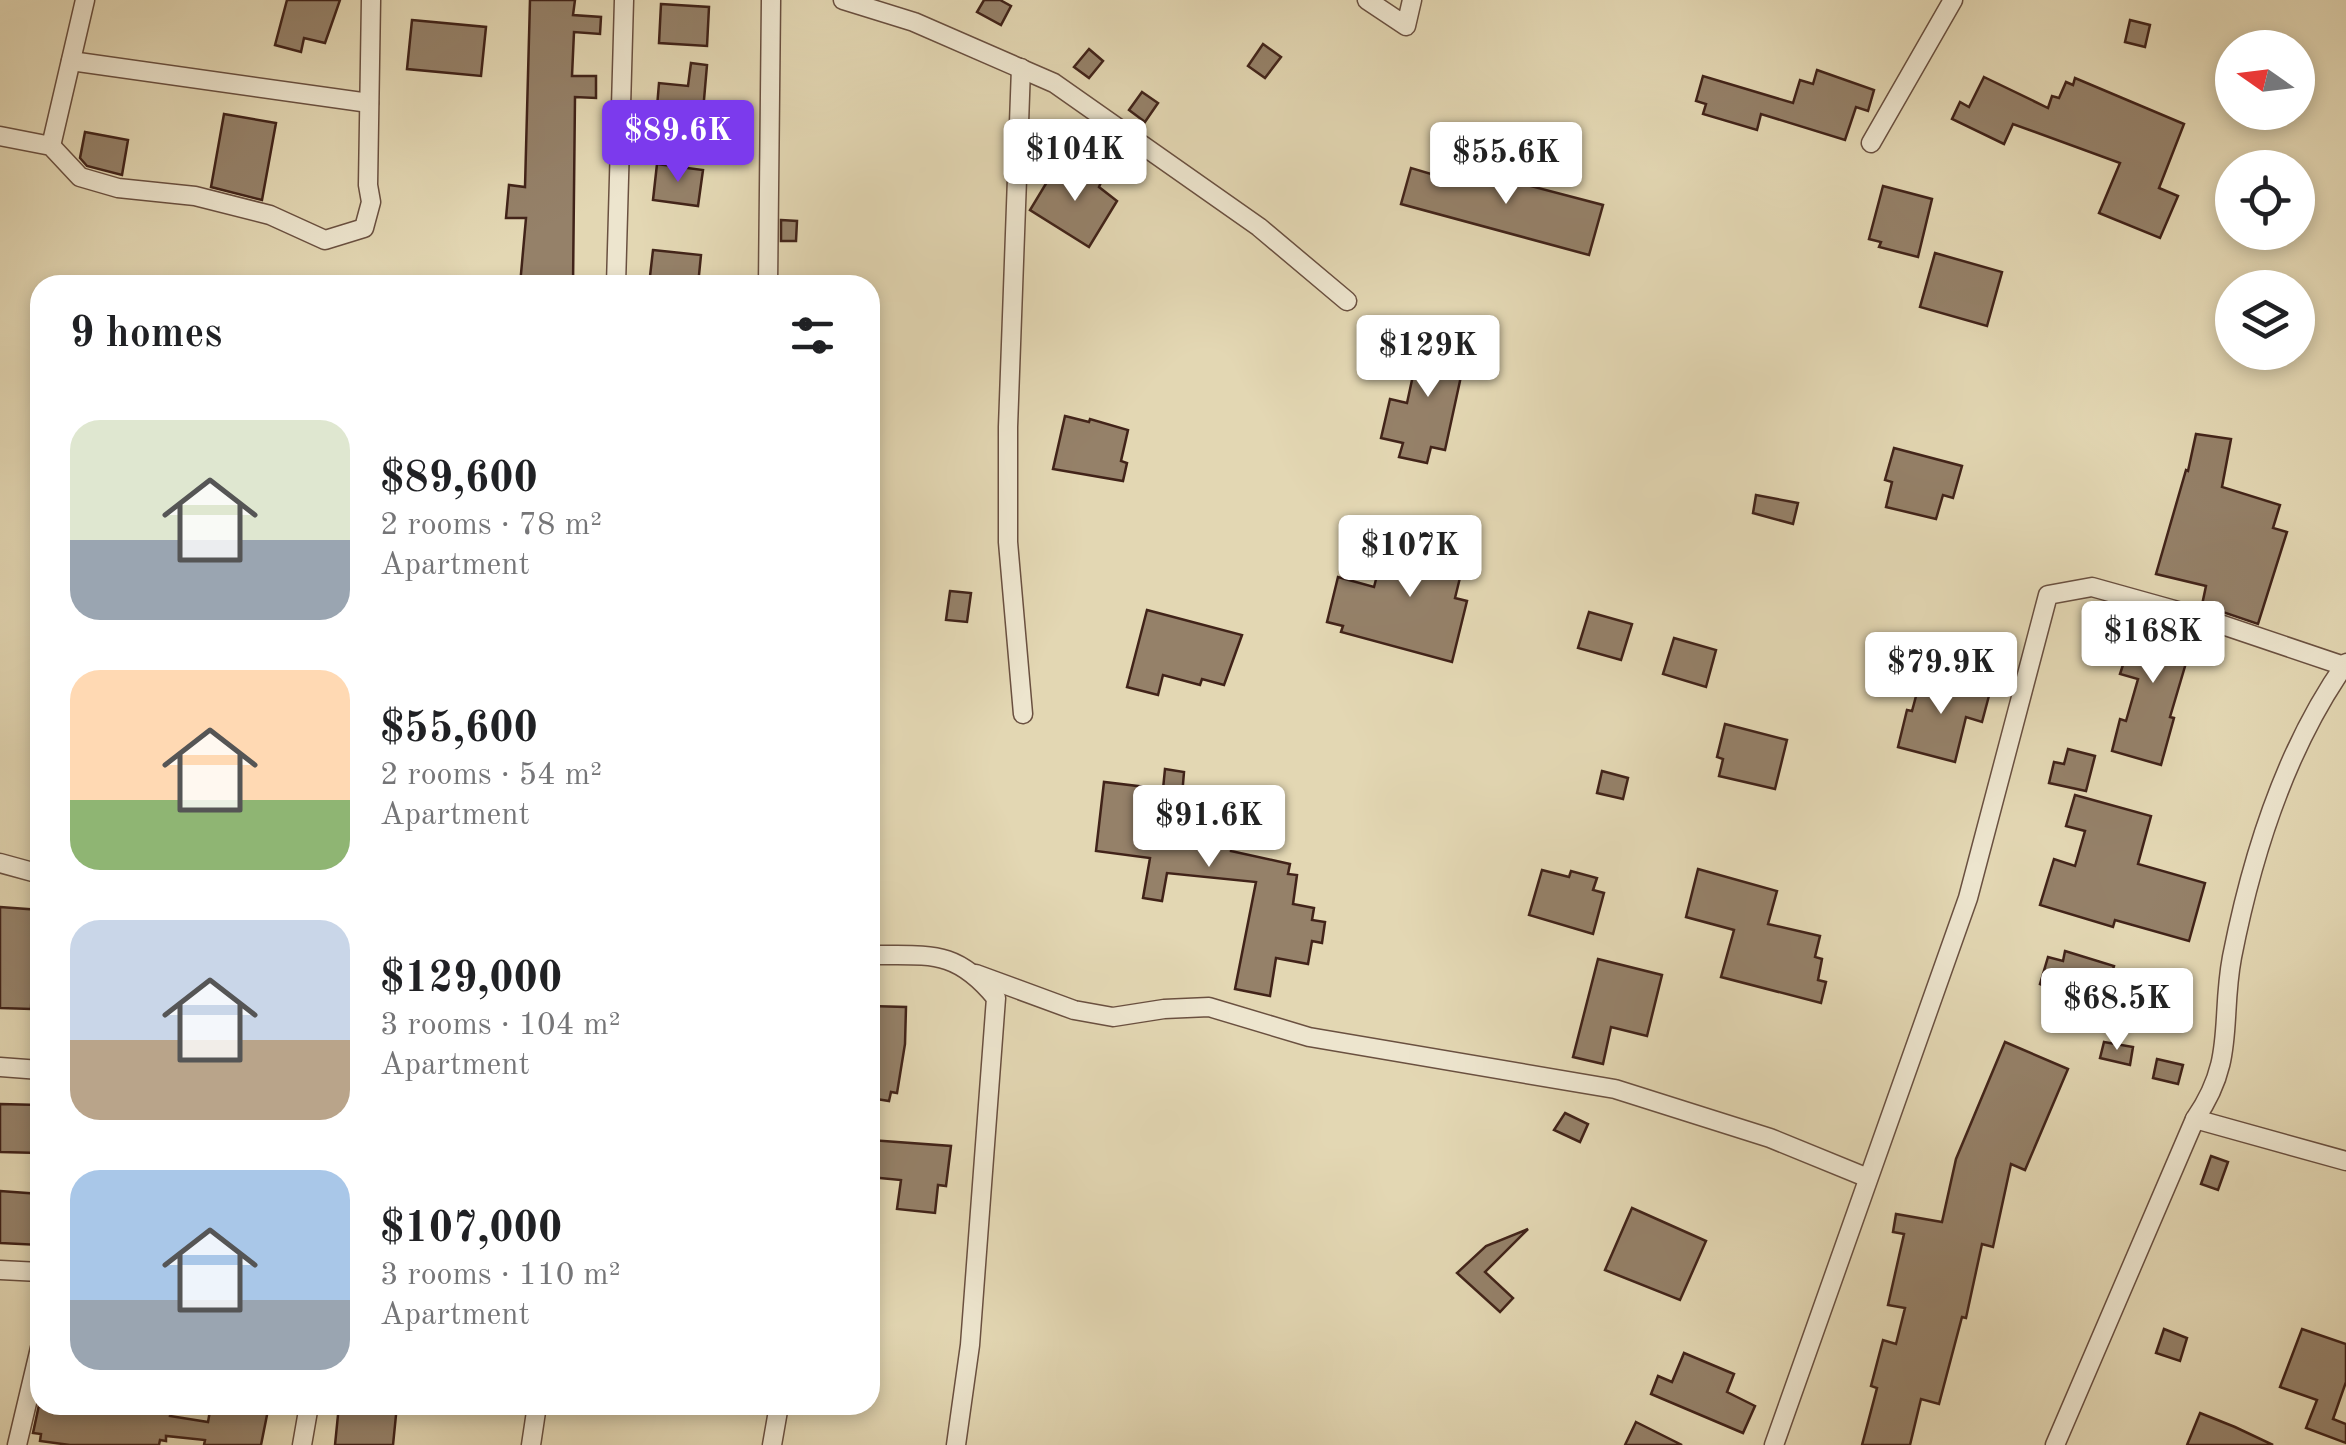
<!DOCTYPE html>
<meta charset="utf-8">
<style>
:root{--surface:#fff;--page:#f2f2f2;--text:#202124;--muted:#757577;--accent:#7c3aed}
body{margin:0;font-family:"Old Standard TT",serif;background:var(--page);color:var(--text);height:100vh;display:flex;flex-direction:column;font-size:38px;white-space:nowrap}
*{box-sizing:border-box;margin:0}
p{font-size:32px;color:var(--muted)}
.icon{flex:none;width:55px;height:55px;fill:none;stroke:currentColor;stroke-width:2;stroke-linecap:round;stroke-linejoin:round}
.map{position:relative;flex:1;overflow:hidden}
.details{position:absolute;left:30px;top:275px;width:850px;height:1140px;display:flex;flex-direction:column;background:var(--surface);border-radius:30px;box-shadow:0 5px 15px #0003}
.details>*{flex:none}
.needle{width:65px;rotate:284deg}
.buttons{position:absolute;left:2215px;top:30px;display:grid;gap:20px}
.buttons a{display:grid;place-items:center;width:100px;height:100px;border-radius:50%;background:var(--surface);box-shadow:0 5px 15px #0003;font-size:50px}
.price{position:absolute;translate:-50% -85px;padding:0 22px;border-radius:10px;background:#fff;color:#222;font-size:32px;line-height:65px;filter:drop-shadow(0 2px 5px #0008)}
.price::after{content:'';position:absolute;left:50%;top:60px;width:30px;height:22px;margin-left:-15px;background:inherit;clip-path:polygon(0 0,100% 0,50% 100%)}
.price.on{background:var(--accent);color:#fff}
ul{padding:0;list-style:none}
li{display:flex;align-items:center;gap:30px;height:250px;padding:0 40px}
li span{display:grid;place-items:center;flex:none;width:280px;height:200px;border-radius:30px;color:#555}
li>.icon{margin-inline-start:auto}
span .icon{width:120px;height:120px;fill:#fffc;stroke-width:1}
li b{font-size:42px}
h2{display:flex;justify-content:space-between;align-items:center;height:120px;padding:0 40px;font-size:42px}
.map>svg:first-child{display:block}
.building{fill:#958169;stroke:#412319;stroke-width:2.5}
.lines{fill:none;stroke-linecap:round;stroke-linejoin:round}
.street-casing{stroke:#6a5040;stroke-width:21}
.street{stroke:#ede5ce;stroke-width:18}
</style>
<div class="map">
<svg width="2346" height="1445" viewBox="0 0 2346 1445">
<rect width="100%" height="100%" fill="#e3d7b3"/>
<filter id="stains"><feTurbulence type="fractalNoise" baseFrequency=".002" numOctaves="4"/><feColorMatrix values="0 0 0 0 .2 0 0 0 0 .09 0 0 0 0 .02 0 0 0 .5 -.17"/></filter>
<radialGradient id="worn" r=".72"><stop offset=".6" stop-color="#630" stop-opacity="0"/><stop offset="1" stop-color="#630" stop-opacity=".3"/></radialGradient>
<!-- building -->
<g class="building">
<path d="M 287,0 L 340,0 L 325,43 L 304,38 L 301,52 L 275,45 Z"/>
<path d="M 530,0 L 575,0 L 573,15 L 601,17 L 600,34 L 574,32 L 572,76 L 596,76 L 596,98 L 575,97 L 573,285 L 520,285 L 526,218 L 506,218 L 509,185 L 525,187 Z"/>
<path d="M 984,0 L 1000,0 L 1011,6 L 1001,25 L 977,12 Z"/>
<path d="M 661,4 L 709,7 L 707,46 L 659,43 Z"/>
<path d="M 412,20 L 486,27 L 481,76 L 407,69 Z"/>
<path d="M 2130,20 L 2150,25 L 2145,47 L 2125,42 Z"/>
<path d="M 1263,44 L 1281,57 L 1265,78 L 1248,66 Z"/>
<path d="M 1089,49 L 1103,61 L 1089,78 L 1074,67 Z"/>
<path d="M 691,63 L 707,65 L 702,123 L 656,119 L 659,83 L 688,86 Z"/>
<path d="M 1817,70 L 1874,90 L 1868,111 L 1856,107 L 1845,140 L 1761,114 L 1757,130 L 1703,114 L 1706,104 L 1696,101 L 1703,76 L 1793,103 L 1800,80 L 1813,84 Z"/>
<path d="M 1984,77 L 2048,108 L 2052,96 L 2059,98 L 2066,82 L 2073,85 L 2075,78 L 2184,124 L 2159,188 L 2178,196 L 2160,238 L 2099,213 L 2120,163 L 2013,124 L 2004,144 L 1952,119 L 1960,102 L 1969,107 Z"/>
<path d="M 1142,92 L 1158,103 L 1145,122 L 1129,110 Z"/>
<path d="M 224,114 L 276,123 L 262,200 L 211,187 Z"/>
<path d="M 85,132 L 128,140 L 122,175 L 87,166 L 80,158 Z"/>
<path d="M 657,164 L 703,170 L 698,206 L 653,200 Z"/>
<path d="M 1074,164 L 1102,180 L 1099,187 L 1117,201 L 1089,247 L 1030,210 L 1056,167 L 1068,174 Z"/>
<path d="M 1433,167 L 1491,181 L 1493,176 L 1603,205 L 1589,255 L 1401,204 L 1411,168 L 1431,174 Z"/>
<path d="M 1883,186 L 1932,199 L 1918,257 L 1879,247 L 1881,242 L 1869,239 Z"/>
<path d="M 781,220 L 797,221 L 796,241 L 781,241 Z"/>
<path d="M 653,250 L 701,255 L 698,285 L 649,285 Z"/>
<path d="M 1935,253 L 2002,272 L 1987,326 L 1920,307 Z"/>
<path d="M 1422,334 L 1468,344 L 1445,450 L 1431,447 L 1427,463 L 1399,457 L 1403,443 L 1381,438 L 1390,399 L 1407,403 Z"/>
<path d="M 1065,416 L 1089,422 L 1090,419 L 1128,430 L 1121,461 L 1127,463 L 1123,481 L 1053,469 Z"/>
<path d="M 2196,434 L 2231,439 L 2222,487 L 2280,505 L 2273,528 L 2287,532 L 2258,624 L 2202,605 L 2206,586 L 2156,574 L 2186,470 L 2188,471 Z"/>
<path d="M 1894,448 L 1962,466 L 1953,498 L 1943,495 L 1936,519 L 1886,507 L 1892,482 L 1885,480 Z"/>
<path d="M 1756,495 L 1798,503 L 1793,524 L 1753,513 Z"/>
<path d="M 1430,523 L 1471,533 L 1455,598 L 1467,601 L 1452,662 L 1341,632 L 1343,626 L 1327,622 L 1338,577 L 1374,587 L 1380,564 L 1417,573 Z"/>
<path d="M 950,591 L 971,593 L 967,622 L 946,620 Z"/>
<path d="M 1147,610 L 1242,635 L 1224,685 L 1202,679 L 1200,685 L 1163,675 L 1158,695 L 1127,687 Z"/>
<path d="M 1589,612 L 1632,624 L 1621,660 L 1578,648 Z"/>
<path d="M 2140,613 L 2196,629 L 2170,717 L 2174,718 L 2161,765 L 2112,751 L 2120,719 L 2126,721 L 2138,679 L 2120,674 Z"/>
<path d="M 1674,638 L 1716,650 L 1706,687 L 1663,674 Z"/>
<path d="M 1922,674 L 1990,692 L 1982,722 L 1966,717 L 1955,762 L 1898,747 L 1907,710 L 1912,711 Z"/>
<path d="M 1725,724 L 1787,740 L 1775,789 L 1719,776 L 1723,759 L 1717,757 Z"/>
<path d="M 2068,749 L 2095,756 L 2086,791 L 2049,783 L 2054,762 L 2064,764 Z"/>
<path d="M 1165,769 L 1184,772 L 1181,808 L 1236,813 L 1231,851 L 1290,864 L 1288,874 L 1297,875 L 1293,904 L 1314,908 L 1312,920 L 1325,922 L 1322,943 L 1312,941 L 1308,964 L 1276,958 L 1270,996 L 1235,989 L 1256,882 L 1167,873 L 1162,901 L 1143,898 L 1150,858 L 1096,851 L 1104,782 L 1163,789 Z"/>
<path d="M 1602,771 L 1628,778 L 1623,799 L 1597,793 Z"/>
<path d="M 2075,795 L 2151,816 L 2138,864 L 2205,883 L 2189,941 L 2115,920 L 2113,927 L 2040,905 L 2054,859 L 2075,866 L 2085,831 L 2066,826 Z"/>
<path d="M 1698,869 L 1777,891 L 1768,924 L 1820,936 L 1815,957 L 1822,959 L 1818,980 L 1826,982 L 1821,1003 L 1721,977 L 1734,930 L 1686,917 Z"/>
<path d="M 1542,870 L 1569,877 L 1571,871 L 1597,878 L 1593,890 L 1604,893 L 1593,934 L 1529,915 Z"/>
<path d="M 0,907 L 40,910 L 40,985 L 32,985 L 31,1009 L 0,1008 Z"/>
<path d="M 2065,951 L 2114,966 L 2107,990 L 2091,985 L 2082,1015 L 2058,1008 L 2062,994 L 2040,984 L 2048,957 L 2063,961 Z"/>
<path d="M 1598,959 L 1662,975 L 1647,1036 L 1611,1027 L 1603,1064 L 1573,1057 Z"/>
<path d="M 870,1006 L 906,1007 L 905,1044 L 897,1093 L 891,1092 L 889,1101 L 870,1098 Z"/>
<path d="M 2005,1042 L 2068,1069 L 2025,1170 L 2011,1164 L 1993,1247 L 1982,1244 L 1966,1318 L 1962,1317 L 1939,1404 L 1921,1399 L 1910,1445 L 1862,1445 L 1877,1388 L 1871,1386 L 1883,1340 L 1896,1344 L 1905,1308 L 1888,1305 L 1904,1234 L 1893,1232 L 1896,1214 L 1942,1222 L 1956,1159 Z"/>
<path d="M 2104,1042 L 2133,1047 L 2130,1065 L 2100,1058 Z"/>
<path d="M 2157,1059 L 2183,1065 L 2178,1084 L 2153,1078 Z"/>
<path d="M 0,1104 L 40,1105 L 40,1153 L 0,1152 Z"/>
<path d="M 1565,1113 L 1588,1124 L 1580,1142 L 1554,1130 Z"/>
<path d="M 870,1140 L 951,1146 L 946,1186 L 938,1185 L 935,1213 L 897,1209 L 901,1180 L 870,1177 Z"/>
<path d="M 2211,1156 L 2228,1162 L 2218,1190 L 2201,1184 Z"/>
<path d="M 0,1191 L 40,1194 L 40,1245 L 0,1243 Z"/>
<path d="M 1632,1208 L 1706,1241 L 1680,1300 L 1605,1270 Z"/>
<path d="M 1528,1229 L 1485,1272 L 1513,1298 L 1500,1312 L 1457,1273 L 1486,1246 Z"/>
<path d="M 2164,1329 L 2187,1338 L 2180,1361 L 2156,1353 Z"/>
<path d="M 2302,1329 L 2346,1344 L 2346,1382 L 2333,1419 L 2346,1424 L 2346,1443 L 2306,1428 L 2317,1400 L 2280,1387 Z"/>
<path d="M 1684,1353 L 1734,1374 L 1727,1392 L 1755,1406 L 1743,1433 L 1651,1394 L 1658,1376 L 1672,1382 Z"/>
<path d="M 39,1405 L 172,1405 L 170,1416 L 208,1422 L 211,1405 L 269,1405 L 261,1445 L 204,1445 L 205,1440 L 166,1436 L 166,1441 L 160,1440 L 159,1445 L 70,1445 L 40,1441 L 41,1434 L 33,1433 Z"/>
<path d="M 339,1405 L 397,1405 L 393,1445 L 335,1445 Z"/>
<path d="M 2200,1413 L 2235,1427 L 2273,1445 L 2187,1445 Z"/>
<path d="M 1636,1422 L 1682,1445 L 1625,1445 Z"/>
</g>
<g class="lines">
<defs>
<g id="street">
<path d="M 843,0 L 914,22 L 1054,83 L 1259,227 L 1347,301"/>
<path d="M 1367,0 L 1406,26 L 1412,0"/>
<path d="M 71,61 L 369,103"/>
<path d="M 1021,68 L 1008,427 L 1008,542 L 1023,714"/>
<path d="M 0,136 L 51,146 L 80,177 L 118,188 L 195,196 L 270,215 L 325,240 L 364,228 L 371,202 L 368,185 L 371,0"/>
<path d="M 1871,143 L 1953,0"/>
<path d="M 51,146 L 85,0"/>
<path d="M 616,285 L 624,0"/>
<path d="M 768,285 L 771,0"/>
<path d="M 0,863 L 40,874"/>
<path d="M 870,955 C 929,956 955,948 996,998 L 970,1345 L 956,1445"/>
<path d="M 976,974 L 1074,1010 L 1113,1017 L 1164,1009 L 1209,1007 L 1309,1037 L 1615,1089 L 1770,1138 L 1868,1178"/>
<path d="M 0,1067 L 40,1070"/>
<path d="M 2195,1119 L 2346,1161"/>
<path d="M 0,1270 L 40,1272"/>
<path d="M 17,1445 L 40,1348"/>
<path d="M 302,1445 L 309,1405"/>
<path d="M 531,1445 L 537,1405"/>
<path d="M 772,1445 L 779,1405"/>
<path d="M 1774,1445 L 1968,898 L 2048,595 L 2092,587 L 2196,616 L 2344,666"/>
<path d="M 2055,1445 L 2195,1119 C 2236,1060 2220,1021 2232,957 C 2252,855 2286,748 2346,663"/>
</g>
</defs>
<!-- street casing -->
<use href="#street" class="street-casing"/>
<!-- street -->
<use href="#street" class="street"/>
</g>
<rect width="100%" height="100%" filter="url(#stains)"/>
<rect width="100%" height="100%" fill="url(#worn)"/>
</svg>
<div class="buttons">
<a><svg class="needle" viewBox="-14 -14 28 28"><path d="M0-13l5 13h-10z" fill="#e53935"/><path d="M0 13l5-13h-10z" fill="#757577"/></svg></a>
<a><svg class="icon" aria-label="locate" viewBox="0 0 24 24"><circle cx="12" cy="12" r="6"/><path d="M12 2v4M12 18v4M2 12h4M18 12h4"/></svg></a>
<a><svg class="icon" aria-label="layers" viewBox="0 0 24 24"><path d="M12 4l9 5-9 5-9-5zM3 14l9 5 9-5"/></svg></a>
</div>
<b class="price on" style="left:678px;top:185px">$89.6K</b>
<b class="price" style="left:1075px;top:204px">$104K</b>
<b class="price" style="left:1506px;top:207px">$55.6K</b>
<b class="price" style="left:1428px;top:400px">$129K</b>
<b class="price" style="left:1410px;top:600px">$107K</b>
<b class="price" style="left:2153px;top:686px">$168K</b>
<b class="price" style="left:1941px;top:717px">$79.9K</b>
<b class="price" style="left:1209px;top:870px">$91.6K</b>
<b class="price" style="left:2117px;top:1053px">$68.5K</b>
<section class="details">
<h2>9 homes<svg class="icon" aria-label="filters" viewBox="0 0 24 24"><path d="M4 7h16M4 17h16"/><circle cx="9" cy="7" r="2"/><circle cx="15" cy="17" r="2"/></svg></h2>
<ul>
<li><span style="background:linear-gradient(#dfe7d0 60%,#9aa5b1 0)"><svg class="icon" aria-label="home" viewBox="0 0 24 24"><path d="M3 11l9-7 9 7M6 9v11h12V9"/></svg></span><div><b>$89,600</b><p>2 rooms · 78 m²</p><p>Apartment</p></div></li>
<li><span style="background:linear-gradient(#ffd9b3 65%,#8fb573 0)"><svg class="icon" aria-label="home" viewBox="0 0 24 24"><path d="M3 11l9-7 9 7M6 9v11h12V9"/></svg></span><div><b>$55,600</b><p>2 rooms · 54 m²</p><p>Apartment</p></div></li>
<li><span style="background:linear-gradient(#c9d6e8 60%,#b9a48a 0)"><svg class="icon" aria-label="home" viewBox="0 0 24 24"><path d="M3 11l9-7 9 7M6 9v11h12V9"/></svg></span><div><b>$129,000</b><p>3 rooms · 104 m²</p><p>Apartment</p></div></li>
<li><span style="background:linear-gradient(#a9c7e8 65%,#9aa5b1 0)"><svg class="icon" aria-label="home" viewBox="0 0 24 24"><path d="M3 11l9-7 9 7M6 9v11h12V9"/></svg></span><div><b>$107,000</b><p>3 rooms · 110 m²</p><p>Apartment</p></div></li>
</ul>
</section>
</div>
